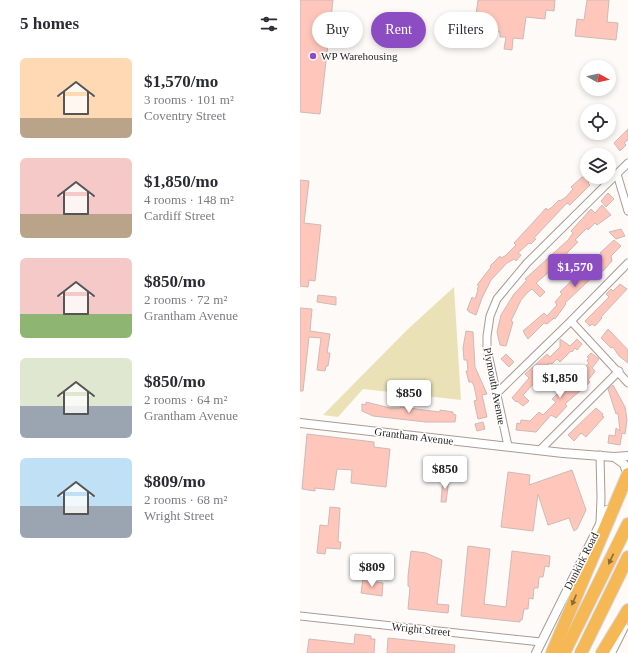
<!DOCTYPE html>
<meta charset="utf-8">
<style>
:root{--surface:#fff;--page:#f7f7f7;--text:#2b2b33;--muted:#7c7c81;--accent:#8c4dc3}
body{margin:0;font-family:"Times New Roman",serif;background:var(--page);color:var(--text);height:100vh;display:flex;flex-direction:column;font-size:15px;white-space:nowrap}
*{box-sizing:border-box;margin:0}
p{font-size:13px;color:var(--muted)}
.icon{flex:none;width:22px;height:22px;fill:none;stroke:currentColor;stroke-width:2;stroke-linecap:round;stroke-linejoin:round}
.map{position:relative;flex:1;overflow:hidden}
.panel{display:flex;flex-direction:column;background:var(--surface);width:300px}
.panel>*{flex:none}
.hud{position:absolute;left:12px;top:12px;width:256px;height:36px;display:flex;gap:8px}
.needle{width:26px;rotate:98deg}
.buttons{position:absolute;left:280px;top:60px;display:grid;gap:8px}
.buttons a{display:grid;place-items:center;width:36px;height:36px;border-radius:50%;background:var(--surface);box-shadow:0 2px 6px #0003;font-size:20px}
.price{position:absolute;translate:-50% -34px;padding:0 9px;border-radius:4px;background:#fff;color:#222;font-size:13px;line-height:26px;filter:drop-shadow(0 1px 2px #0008)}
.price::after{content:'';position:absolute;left:50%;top:24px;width:12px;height:9px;margin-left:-6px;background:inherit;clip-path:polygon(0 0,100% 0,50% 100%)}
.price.selected{background:var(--accent);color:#fff}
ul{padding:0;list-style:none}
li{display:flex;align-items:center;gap:12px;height:100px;padding:0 20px}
li span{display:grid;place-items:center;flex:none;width:112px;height:80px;border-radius:6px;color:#555}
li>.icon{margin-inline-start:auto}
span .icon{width:48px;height:48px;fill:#fffc;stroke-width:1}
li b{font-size:17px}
h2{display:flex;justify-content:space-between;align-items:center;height:48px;padding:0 20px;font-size:17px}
.pill{padding:0 14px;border-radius:18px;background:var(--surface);box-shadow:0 2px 6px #0003;font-size:14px;line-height:36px}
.pill.selected{background:var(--accent);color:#fff}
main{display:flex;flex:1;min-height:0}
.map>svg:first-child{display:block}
.green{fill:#eae1b7}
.building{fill:#ffc7bb;stroke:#cdbab6}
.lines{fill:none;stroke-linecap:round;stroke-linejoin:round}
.minor-casing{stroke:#aa9b92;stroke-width:9}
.tertiary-casing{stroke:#aa9b92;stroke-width:10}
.motorway-casing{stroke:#d7d6d6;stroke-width:14}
.minor{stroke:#fff;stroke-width:7}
.tertiary{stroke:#fff;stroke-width:8}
.motorway{stroke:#f6b755;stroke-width:12}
.oneway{fill:#8c6a38}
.poi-dot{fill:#8c4dc3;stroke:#fff;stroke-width:1.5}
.labels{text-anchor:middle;stroke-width:3;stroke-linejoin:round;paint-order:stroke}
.poi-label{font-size:11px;fill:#231d1a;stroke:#fff;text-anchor:start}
.street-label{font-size:11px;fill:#231d1a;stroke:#fff}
</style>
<main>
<section class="panel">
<h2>5 homes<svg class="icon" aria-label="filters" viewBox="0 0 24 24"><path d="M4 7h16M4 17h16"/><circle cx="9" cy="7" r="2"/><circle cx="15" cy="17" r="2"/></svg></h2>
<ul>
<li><span style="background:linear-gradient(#ffd9b3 75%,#b9a48a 0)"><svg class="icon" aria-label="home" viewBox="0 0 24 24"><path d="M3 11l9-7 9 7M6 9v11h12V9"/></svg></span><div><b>$1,570/mo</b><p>3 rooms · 101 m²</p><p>Coventry Street</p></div></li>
<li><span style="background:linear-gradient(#f6c9c9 70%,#b9a48a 0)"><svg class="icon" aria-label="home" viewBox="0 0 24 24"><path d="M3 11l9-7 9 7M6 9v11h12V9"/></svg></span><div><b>$1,850/mo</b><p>4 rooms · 148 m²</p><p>Cardiff Street</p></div></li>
<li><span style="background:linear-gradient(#f6c9c9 70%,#8fb573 0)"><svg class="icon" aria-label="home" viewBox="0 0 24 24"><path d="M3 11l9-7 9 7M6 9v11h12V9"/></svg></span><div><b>$850/mo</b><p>2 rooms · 72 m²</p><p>Grantham Avenue</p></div></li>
<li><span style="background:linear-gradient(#dfe7d0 60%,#9aa5b1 0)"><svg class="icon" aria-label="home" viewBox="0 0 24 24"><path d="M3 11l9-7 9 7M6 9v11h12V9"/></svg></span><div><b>$850/mo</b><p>2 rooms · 64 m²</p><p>Grantham Avenue</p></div></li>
<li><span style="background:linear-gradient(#bfe0f5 60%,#9aa5b1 0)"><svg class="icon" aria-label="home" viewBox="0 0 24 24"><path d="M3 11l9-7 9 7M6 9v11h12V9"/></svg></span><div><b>$809/mo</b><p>2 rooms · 68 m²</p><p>Wright Street</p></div></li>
</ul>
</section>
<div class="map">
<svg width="328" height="653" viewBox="0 0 328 653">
<rect width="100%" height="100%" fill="#fdfaf8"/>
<!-- green -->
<path class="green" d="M 154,287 L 161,400 L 63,389 L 38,417 L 23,415 L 107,330 Z"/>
<!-- building -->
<g class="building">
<path d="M 0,0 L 33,0 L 20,114 L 0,112 Z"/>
<path d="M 178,0 L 255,0 L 254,11 L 246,10 L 245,19 L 226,17 L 223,39 L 213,38 L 212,50 L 204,49 L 206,37 L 200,37 L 200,32 L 185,31 L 185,35 L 176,34 L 177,25 L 166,23 L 167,14 L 176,15 Z"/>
<path d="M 287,0 L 309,0 L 307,22 L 318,23 L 316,40 L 275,36 L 277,19 L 284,20 Z"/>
<path d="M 328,129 L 328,140 L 324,143 L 326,145 L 320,151 L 314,143 Z"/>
<path d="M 282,177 L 294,177 L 288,183 L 290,185 L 270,205 L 267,203 L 234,238 L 236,239 L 231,244 L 229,243 L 218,253 L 221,255 L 216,261 L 214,259 L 207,263 L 191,280 L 182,298 L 176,315 L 169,312 L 169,311 L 167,310 L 172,297 L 175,299 L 178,290 L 177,289 L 179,286 L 177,285 L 191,267 L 190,266 L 200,256 L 201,258 L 205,256 L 216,245 L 214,243 L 238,217 L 246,208 L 247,210 L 251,208 L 259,200 L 260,201 L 266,197 L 273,189 L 271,187 Z"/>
<path d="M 0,180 L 9,181 L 4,223 L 21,225 L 15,281 L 9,280 L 8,287 L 0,286 Z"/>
<path d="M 308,193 L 314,199 L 306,207 L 301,201 Z"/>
<path d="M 302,205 L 311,215 L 297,225 L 295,223 L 288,230 L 287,228 L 275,240 L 278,242 L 262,258 L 263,260 L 236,283 L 245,292 L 240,297 L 232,289 L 228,292 L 221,300 L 211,321 L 213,322 L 206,346 L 200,345 L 197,332 L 201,315 L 214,294 L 227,280 L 225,279 L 268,240 L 273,233 L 271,231 L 291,209 L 295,213 Z"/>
<path d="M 321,229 L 325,236 L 316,239 L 309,232 Z"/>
<path d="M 314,240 L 321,246 L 311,256 L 312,261 L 303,271 L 300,270 L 265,303 L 266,304 L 255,319 L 254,318 L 247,324 L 244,323 L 228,339 L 223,331 L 244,313 L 247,316 L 257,305 L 255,302 L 262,294 L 260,292 L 287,266 L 289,268 L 292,267 L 302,256 L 300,253 Z"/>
<path d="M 320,284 L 327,289 L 301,317 L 302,318 L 295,326 L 292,324 L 290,326 L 285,321 L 309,297 L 306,294 L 311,289 L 313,291 Z"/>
<path d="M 18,295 L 36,297 L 36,305 L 17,302 Z"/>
<path d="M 0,308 L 12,309 L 10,331 L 30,334 L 27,353 L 30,353 L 28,366 L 26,366 L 25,371 L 17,370 L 21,338 L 9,337 L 3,391 L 0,391 Z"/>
<path d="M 308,329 L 328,350 L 328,363 L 319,356 L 313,347 L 311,348 L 301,338 Z"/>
<path d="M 166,331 L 173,332 L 175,367 L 187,394 L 182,395 L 187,417 L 178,419 L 174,401 L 177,400 L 174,386 L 172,382 L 169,382 L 166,371 L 168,371 L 167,360 L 164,360 L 163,348 Z"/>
<path d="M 260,339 L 270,346 L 277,339 L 282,344 L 277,350 L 275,348 L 272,352 L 271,351 L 260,362 L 257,359 L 252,364 L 250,363 L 247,365 L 238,375 L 240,377 L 223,395 L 229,401 L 223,406 L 217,401 L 216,402 L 212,398 L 229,378 L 225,374 L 247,354 L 250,357 L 260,347 Z"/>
<path d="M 291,353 L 299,359 L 292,368 L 295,371 L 294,373 L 288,380 L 290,382 L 289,383 L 265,404 L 267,406 L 256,418 L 251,415 L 236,432 L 216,430 L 217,423 L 220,424 L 221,420 L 230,421 L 239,412 L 243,415 L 256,402 L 252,399 L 256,395 L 265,387 L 268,390 L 279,379 L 278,378 L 287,368 L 286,366 L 289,363 L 287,361 L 289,358 L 287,357 Z"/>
<path d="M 206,354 L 214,362 L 209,367 L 201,359 Z"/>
<path d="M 313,385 L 325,407 L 327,420 L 325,434 L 322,433 L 320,445 L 308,443 L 309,435 L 315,436 L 316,428 L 320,431 L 318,413 L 316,414 L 308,389 Z"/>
<path d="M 66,402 L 90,408 L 100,408 L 100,407 L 140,412 L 140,410 L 153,412 L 153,414 L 156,415 L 155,422 L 126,422 L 73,416 L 62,411 L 62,404 L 66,405 Z"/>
<path d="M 296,408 L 303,414 L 302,416 L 304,417 L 286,437 L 281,433 L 274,441 L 268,435 Z"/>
<path d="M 183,422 L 185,429 L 177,431 L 175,424 Z"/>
<path d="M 7,434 L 74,442 L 74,447 L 90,449 L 86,487 L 51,483 L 52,470 L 37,469 L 34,490 L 15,488 L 15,491 L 2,489 Z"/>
<path d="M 272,470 L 286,510 L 277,529 L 274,531 L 269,518 L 248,525 L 238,494 L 233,531 L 201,527 L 208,472 L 230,475 L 229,485 Z"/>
<path d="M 143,479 L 149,479 L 146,502 L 141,502 Z"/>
<path d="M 30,507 L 40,508 L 38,542 L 41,542 L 40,549 L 26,548 L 25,554 L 17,553 L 20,525 L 28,526 Z"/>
<path d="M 168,546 L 190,549 L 184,604 L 191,605 L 206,607 L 212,551 L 250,556 L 249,567 L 245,566 L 243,577 L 239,577 L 238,588 L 234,588 L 233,599 L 229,598 L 228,609 L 224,609 L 222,620 L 220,620 L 220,622 L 161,616 Z"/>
<path d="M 111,551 L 126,553 L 142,560 L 137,604 L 149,605 L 148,613 L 108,609 L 110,587 L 108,586 L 108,576 Z"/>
<path d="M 63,578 L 69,578 L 69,581 L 83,583 L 82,596 L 61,593 Z"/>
<path d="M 55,634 L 71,636 L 71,639 L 75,639 L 74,653 L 7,653 L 9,639 L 54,644 Z"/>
<path d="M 88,638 L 155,645 L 154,653 L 87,653 Z"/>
</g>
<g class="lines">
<defs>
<g id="minor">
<path d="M 317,174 L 328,211"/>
<path d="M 271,321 L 328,383"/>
<path d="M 196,394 L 271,321 L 328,263"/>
<path d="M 208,446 L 187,349 L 187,336 L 190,316 L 197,299 L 227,263 L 328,163"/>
<path d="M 240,450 L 319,371"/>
<path d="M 300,523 L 301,498 L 300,455"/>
<path d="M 0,616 L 241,642"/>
</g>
<g id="tertiary">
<path d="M 0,423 L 263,453 L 314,457 L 328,456"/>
<path d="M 314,457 L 324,464 L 327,473"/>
<path d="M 236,653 L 307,510"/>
<path d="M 311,653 L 324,627"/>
</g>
<g id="motorway">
<path d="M 252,653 L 328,474"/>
<path d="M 264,653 L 328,524"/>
<path d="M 281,653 L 328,557"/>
<path d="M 302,653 L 328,610"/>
</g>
</defs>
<!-- minor casing -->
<use href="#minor" class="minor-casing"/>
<!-- tertiary casing -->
<use href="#tertiary" class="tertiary-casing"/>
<!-- motorway casing -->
<use href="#motorway" class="motorway-casing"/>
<!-- minor -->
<use href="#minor" class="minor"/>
<!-- tertiary -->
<use href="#tertiary" class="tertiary"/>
<!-- motorway -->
<use href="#motorway" class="motorway"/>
</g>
<!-- one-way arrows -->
<defs><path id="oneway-solid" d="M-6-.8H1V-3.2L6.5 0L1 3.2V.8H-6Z"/></defs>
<g class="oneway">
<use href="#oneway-solid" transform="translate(311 559) rotate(115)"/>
<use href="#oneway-solid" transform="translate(274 600) rotate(113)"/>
</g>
<!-- markers -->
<circle class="poi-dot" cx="13" cy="56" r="4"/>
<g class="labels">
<!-- poi labels -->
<g class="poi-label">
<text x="21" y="60">WP Warehousing</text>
</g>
<!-- street labels -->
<g class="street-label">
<text transform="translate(195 386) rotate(79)" y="4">Plymouth Avenue</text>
<text transform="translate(114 436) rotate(7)" y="4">Grantham Avenue</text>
<text transform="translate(281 561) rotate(-63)" y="4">Dunkirk Road</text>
<text transform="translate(121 629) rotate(6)" y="4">Wright Street</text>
</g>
</g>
</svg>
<div class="buttons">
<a><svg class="needle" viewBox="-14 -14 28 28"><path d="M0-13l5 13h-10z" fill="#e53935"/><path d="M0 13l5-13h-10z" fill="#7c7c81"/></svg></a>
<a><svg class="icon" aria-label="locate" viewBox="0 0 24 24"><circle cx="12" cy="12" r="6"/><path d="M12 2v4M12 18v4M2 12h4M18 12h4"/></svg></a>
<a><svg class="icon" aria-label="layers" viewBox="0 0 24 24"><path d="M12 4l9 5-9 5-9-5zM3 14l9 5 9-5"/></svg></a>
</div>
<b class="price selected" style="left:275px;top:288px">$1,570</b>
<b class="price" style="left:260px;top:399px">$1,850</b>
<b class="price" style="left:109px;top:414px">$850</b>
<b class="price" style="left:145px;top:490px">$850</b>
<b class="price" style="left:72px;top:588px">$809</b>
<div class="hud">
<a class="pill">Buy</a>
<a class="pill selected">Rent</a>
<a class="pill">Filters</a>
</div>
</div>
</main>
